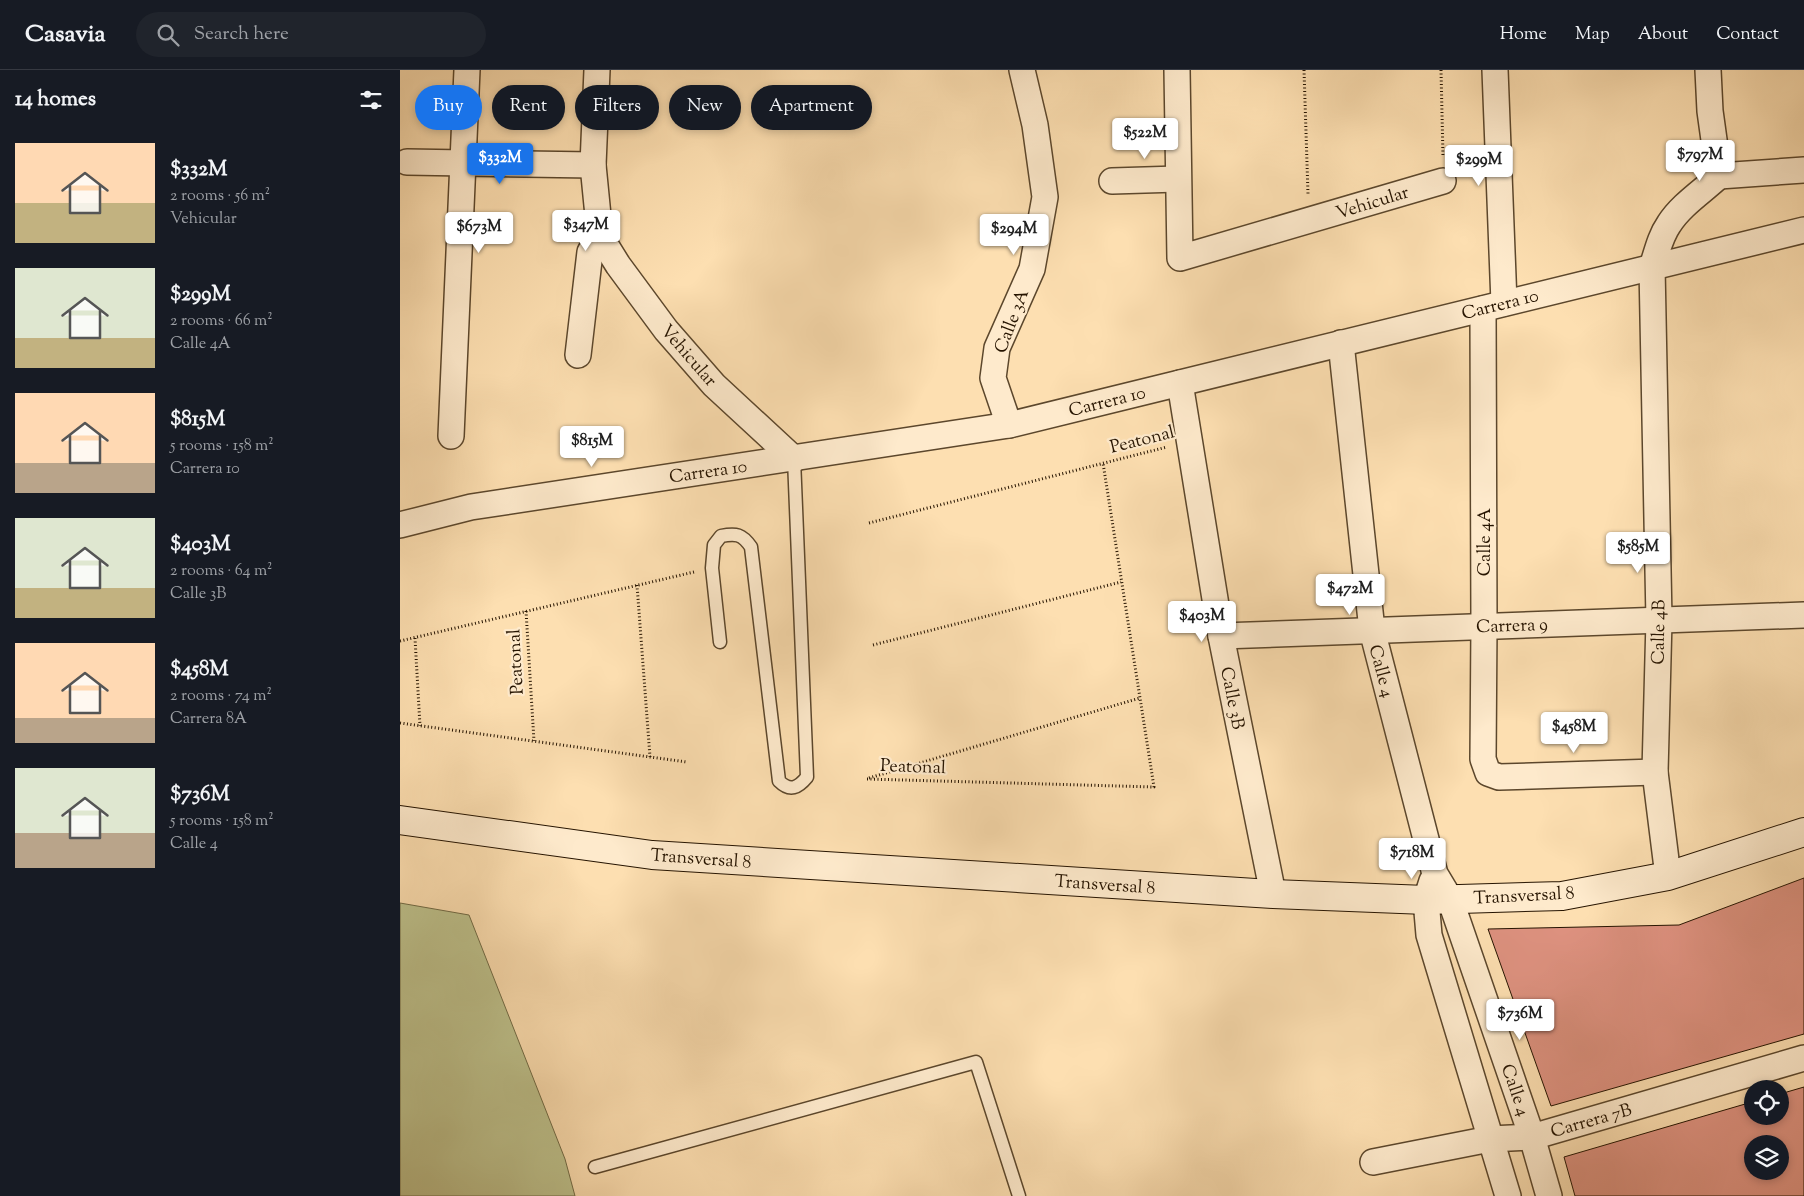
<!DOCTYPE html>
<meta charset="utf-8">
<style>
:root{--surface:#171b24;--page:#20242c;--text:#f1f3f6;--muted:#9ea1a6;--line:#363941;--accent:#1a73e8}
body{margin:0;font-family:"Sorts Mill Goudy",serif;background:var(--page);color:var(--text);height:100vh;display:flex;flex-direction:column;font-size:19px;white-space:nowrap}
*{box-sizing:border-box;margin:0}
p{font-size:16px;color:var(--muted)}
.icon{flex:none;width:28px;height:28px;fill:none;stroke:currentColor;stroke-width:2;stroke-linecap:round;stroke-linejoin:round}
.map{position:relative;flex:1;overflow:hidden}
.details{display:flex;flex-direction:column;background:var(--surface);width:400px}
.details>*{flex:none}
.banner{position:absolute;left:15px;top:15px;width:475px;height:45px;display:flex;gap:10px}
.tools{position:absolute;left:1344px;top:1010px;display:grid;gap:10px}
.tools a{display:grid;place-items:center;width:45px;height:45px;border-radius:50%;background:var(--surface);box-shadow:0 2px 8px #0003;font-size:25px}
.price{position:absolute;translate:-50% -42px;padding:0 11px;border-radius:5px;background:#fff;color:#222;font-size:16px;line-height:32px;filter:drop-shadow(0 1px 2px #0008)}
.price::after{content:'';position:absolute;left:50%;top:30px;width:15px;height:11px;margin-left:-8px;background:inherit;clip-path:polygon(0 0,100% 0,50% 100%)}
.price.active{background:var(--accent);color:#fff}
ul{padding:0;list-style:none}
li{display:flex;align-items:center;gap:15px;height:125px;padding:0 15px}
li span{display:grid;place-items:center;flex:none;width:140px;height:100px;border-radius:0px;color:#555}
li>.icon{margin-inline-start:auto}
span .icon{width:60px;height:60px;fill:#fffc;stroke-width:1}
li b{font-size:21px}
h2{display:flex;justify-content:space-between;align-items:center;height:60px;padding:0 15px;font-size:21px}
.tag{padding:0 18px;border-radius:22px;background:var(--surface);box-shadow:0 2px 8px #0003;font-size:18px;line-height:45px}
.tag.active{background:var(--accent);color:#fff}
header{display:flex;align-items:center;gap:30px;box-sizing:border-box;height:70px;padding:0 25px;background:var(--surface);border-bottom:1px solid var(--line)}
header strong{font-size:24px}
nav{display:flex;gap:28px;margin-inline-start:auto;font-size:18px}
.search{width:350px;height:45px;background:var(--page);display:flex;align-items:center;gap:12px;box-sizing:border-box;padding:0 18px;border-radius:28px;color:var(--muted);font-size:19px}
main{display:flex;flex:1;min-height:0}
.map>svg:first-child{display:block}
.green{fill:#bec28d;stroke:#726b46}
.building{fill:#dd917f;stroke:#261400;fill-rule:evenodd}
.lines{fill:none;stroke-linecap:round;stroke-linejoin:round}
.lane-casing{stroke:#5c472c;stroke-width:15}
.street-casing{stroke:#5c472c;stroke-width:28}
.secondary-casing{stroke:#261400;stroke-width:30}
.path{stroke:#261400;stroke-width:3;stroke-dasharray:1 2.5;stroke-linecap:butt}
.lane{stroke:#feeacc;stroke-width:12}
.street{stroke:#feeacc;stroke-width:25}
.secondary{stroke:#feeacc;stroke-width:28}
.labels{text-anchor:middle;stroke-width:4.5;stroke-linejoin:round;paint-order:stroke}
.street-label{font-size:18px;fill:#261400;stroke:#feeacc}
</style>
<header>
<strong>Casavia</strong>
<div class="search"><svg class="icon" aria-label="search" viewBox="0 0 24 24"><circle cx="10" cy="10" r="6"/><path d="M15 15l6 6"/></svg>Search here</div>
<nav><a>Home</a><a>Map</a><a>About</a><a>Contact</a></nav>
</header>
<main>
<section class="details">
<h2>14 homes<svg class="icon" aria-label="filters" viewBox="0 0 24 24"><path d="M4 7h16M4 17h16"/><circle cx="9" cy="7" r="2"/><circle cx="15" cy="17" r="2"/></svg></h2>
<ul>
<li><span style="background:linear-gradient(#ffd9b3 60%,#c2b280 0)"><svg class="icon" aria-label="home" viewBox="0 0 24 24"><path d="M3 11l9-7 9 7M6 9v11h12V9"/></svg></span><div><b>$332M</b><p>2 rooms · 56 m²</p><p>Vehicular</p></div></li>
<li><span style="background:linear-gradient(#dfe7d0 70%,#c2b280 0)"><svg class="icon" aria-label="home" viewBox="0 0 24 24"><path d="M3 11l9-7 9 7M6 9v11h12V9"/></svg></span><div><b>$299M</b><p>2 rooms · 66 m²</p><p>Calle 4A</p></div></li>
<li><span style="background:linear-gradient(#ffd9b3 70%,#b9a48a 0)"><svg class="icon" aria-label="home" viewBox="0 0 24 24"><path d="M3 11l9-7 9 7M6 9v11h12V9"/></svg></span><div><b>$815M</b><p>5 rooms · 158 m²</p><p>Carrera 10</p></div></li>
<li><span style="background:linear-gradient(#dfe7d0 70%,#c2b280 0)"><svg class="icon" aria-label="home" viewBox="0 0 24 24"><path d="M3 11l9-7 9 7M6 9v11h12V9"/></svg></span><div><b>$403M</b><p>2 rooms · 64 m²</p><p>Calle 3B</p></div></li>
<li><span style="background:linear-gradient(#ffd9b3 75%,#b9a48a 0)"><svg class="icon" aria-label="home" viewBox="0 0 24 24"><path d="M3 11l9-7 9 7M6 9v11h12V9"/></svg></span><div><b>$458M</b><p>2 rooms · 74 m²</p><p>Carrera 8A</p></div></li>
<li><span style="background:linear-gradient(#dfe7d0 65%,#b9a48a 0)"><svg class="icon" aria-label="home" viewBox="0 0 24 24"><path d="M3 11l9-7 9 7M6 9v11h12V9"/></svg></span><div><b>$736M</b><p>5 rooms · 158 m²</p><p>Calle 4</p></div></li>
</ul>
</section>
<div class="map">
<svg width="1404" height="1126" viewBox="0 0 1404 1126">
<rect width="100%" height="100%" fill="#fddfb1"/>
<filter id="stains"><feTurbulence type="fractalNoise" baseFrequency=".004" numOctaves="4"/><feColorMatrix values="0 0 0 0 .2 0 0 0 0 .09 0 0 0 0 .02 0 0 0 .5 -.17"/></filter>
<radialGradient id="worn" r=".72"><stop offset=".6" stop-color="#630" stop-opacity="0"/><stop offset="1" stop-color="#630" stop-opacity=".3"/></radialGradient>
<!-- green -->
<path class="green" d="M 0,833 L 69,845 L 165,1089 L 175,1126 L 0,1126 Z"/>
<!-- building -->
<g class="building">
<path d="M 1404,808 L 1404,964 L 1151,1036 L 1088,859 L 1279,855 Z"/>
<path d="M 1404,1017 L 1404,1126 L 1175,1126 L 1164,1087 L 1352,1032 L 1352,1046 L 1380,1046 L 1380,1024 ZM 1352,1074 L 1380,1074 L 1380,1101 L 1352,1101 Z"/>
</g>
<g class="lines">
<defs>
<g id="lane">
<path d="M 320,572 L 312,498 L 314,475 L 321,466 C 336,463 342,464 351,477 L 379,711 C 390,722 398,718 407,707 L 394,389"/>
<path d="M 195,1097 L 576,992 L 619,1126"/>
</g>
<g id="street">
<path d="M 197,0 L 193,95 L 200,166 L 218,195 L 266,260 L 314,315 L 394,389"/>
<path d="M 777,0 L 780,188 L 1043,111"/>
<path d="M 1095,0 L 1104,233"/>
<path d="M 1308,0 L 1310,41 L 1319,106 L 1404,100"/>
<path d="M 7,92 L 193,95"/>
<path d="M 712,111 L 778,109"/>
<path d="M 1083,239 L 1084,555 L 1083,689 L 1088,703 L 1099,707 L 1255,702"/>
<path d="M 941,273 L 972,560 L 1035,804 L 1050,829 L 1132,1067 L 1149,1126"/>
<path d="M 178,285 L 190,182 L 200,166"/>
<path d="M 780,313 L 821,566 L 873,824"/>
<path d="M 609,355 L 593,308 L 597,278 L 632,199 L 645,127 L 635,55 L 622,0"/>
<path d="M 51,366 L 67,0"/>
<path d="M 0,455 L 71,437 L 609,355 L 1404,160"/>
<path d="M 821,566 L 1404,545"/>
<path d="M 1268,806 L 1255,702 L 1259,550 L 1252,197 C 1257,182 1260,167 1269,154 C 1281,135 1303,121 1319,106"/>
<path d="M 1032,811 L 1026,830 L 1029,865 L 1108,1126"/>
<path d="M 973,1092 L 1090,1069 L 1132,1067 L 1404,988"/>
</g>
<path id="secondary" d="M 0,750 L 252,785 L 873,824 L 1026,830 L 1162,826 L 1268,806 L 1404,762"/>
</defs>
<!-- lane casing -->
<use href="#lane" class="lane-casing"/>
<!-- street casing -->
<use href="#street" class="street-casing"/>
<!-- secondary casing -->
<use href="#secondary" class="secondary-casing"/>
<!-- path -->
<g class="path">
<path d="M 904,0 L 908,124"/>
<path d="M 1041,0 L 1043,87"/>
<path d="M 469,453 L 767,377"/>
<path d="M 237,515 L 250,687"/>
<path d="M 126,541 L 134,671"/>
<path d="M 15,568 L 20,656"/>
<path d="M 0,571 L 294,502"/>
<path d="M 473,575 L 721,512"/>
<path d="M 0,653 L 287,692"/>
<path d="M 469,708 L 740,628"/>
<path d="M 467,709 L 754,717 L 703,393"/>
</g>
<!-- lane -->
<use href="#lane" class="lane"/>
<!-- street -->
<use href="#street" class="street"/>
<!-- secondary -->
<use href="#secondary" class="secondary"/>
</g>
<g class="labels">
<!-- street labels -->
<g class="street-label">
<text transform="translate(972 132) rotate(-17)" y="6">Vehicular</text>
<text transform="translate(1100 234) rotate(-14)" y="6">Carrera 10</text>
<text transform="translate(611 251) rotate(-69)" y="6">Calle 3A</text>
<text transform="translate(289 285) rotate(49)" y="6">Vehicular</text>
<text transform="translate(707 331) rotate(-14)" y="6">Carrera 10</text>
<text transform="translate(742 369) rotate(-14)" y="6">Peatonal</text>
<text transform="translate(308 401) rotate(-8)" y="6">Carrera 10</text>
<text transform="translate(1084 472) rotate(-90)" y="6">Calle 4A</text>
<text transform="translate(1112 555) rotate(-2)" y="6">Carrera 9</text>
<text transform="translate(1258 562) rotate(-89)" y="6">Calle 4B</text>
<text transform="translate(115 592) rotate(-93)" y="6">Peatonal</text>
<text transform="translate(982 601) rotate(75)" y="6">Calle 4</text>
<text transform="translate(833 628) rotate(79)" y="6">Calle 3B</text>
<text transform="translate(513 696) rotate(2)" y="6">Peatonal</text>
<text transform="translate(301 788) rotate(4)" y="6">Transversal 8</text>
<text transform="translate(705 814) rotate(4)" y="6">Transversal 8</text>
<text transform="translate(1124 825) rotate(-3)" y="6">Transversal 8</text>
<text transform="translate(1116 1020) rotate(71)" y="6">Calle 4</text>
<text transform="translate(1191 1050) rotate(-16)" y="6">Carrera 7B</text>
</g>
</g>
<rect width="100%" height="100%" filter="url(#stains)"/>
<rect width="100%" height="100%" fill="url(#worn)"/>
</svg>
<div class="tools">
<a><svg class="icon" aria-label="locate" viewBox="0 0 24 24"><circle cx="12" cy="12" r="6"/><path d="M12 2v4M12 18v4M2 12h4M18 12h4"/></svg></a>
<a><svg class="icon" aria-label="layers" viewBox="0 0 24 24"><path d="M12 4l9 5-9 5-9-5zM3 14l9 5 9-5"/></svg></a>
</div>
<b class="price" style="left:745px;top:90px">$522M</b>
<b class="price" style="left:1300px;top:112px">$797M</b>
<b class="price active" style="left:100px;top:115px">$332M</b>
<b class="price" style="left:1079px;top:117px">$299M</b>
<b class="price" style="left:186px;top:182px">$347M</b>
<b class="price" style="left:79px;top:184px">$673M</b>
<b class="price" style="left:614px;top:186px">$294M</b>
<b class="price" style="left:192px;top:398px">$815M</b>
<b class="price" style="left:1238px;top:504px">$585M</b>
<b class="price" style="left:950px;top:546px">$472M</b>
<b class="price" style="left:802px;top:573px">$403M</b>
<b class="price" style="left:1174px;top:684px">$458M</b>
<b class="price" style="left:1012px;top:810px">$718M</b>
<b class="price" style="left:1120px;top:971px">$736M</b>
<div class="banner">
<a class="tag active">Buy</a>
<a class="tag">Rent</a>
<a class="tag">Filters</a>
<a class="tag">New</a>
<a class="tag">Apartment</a>
</div>
</div>
</main>
